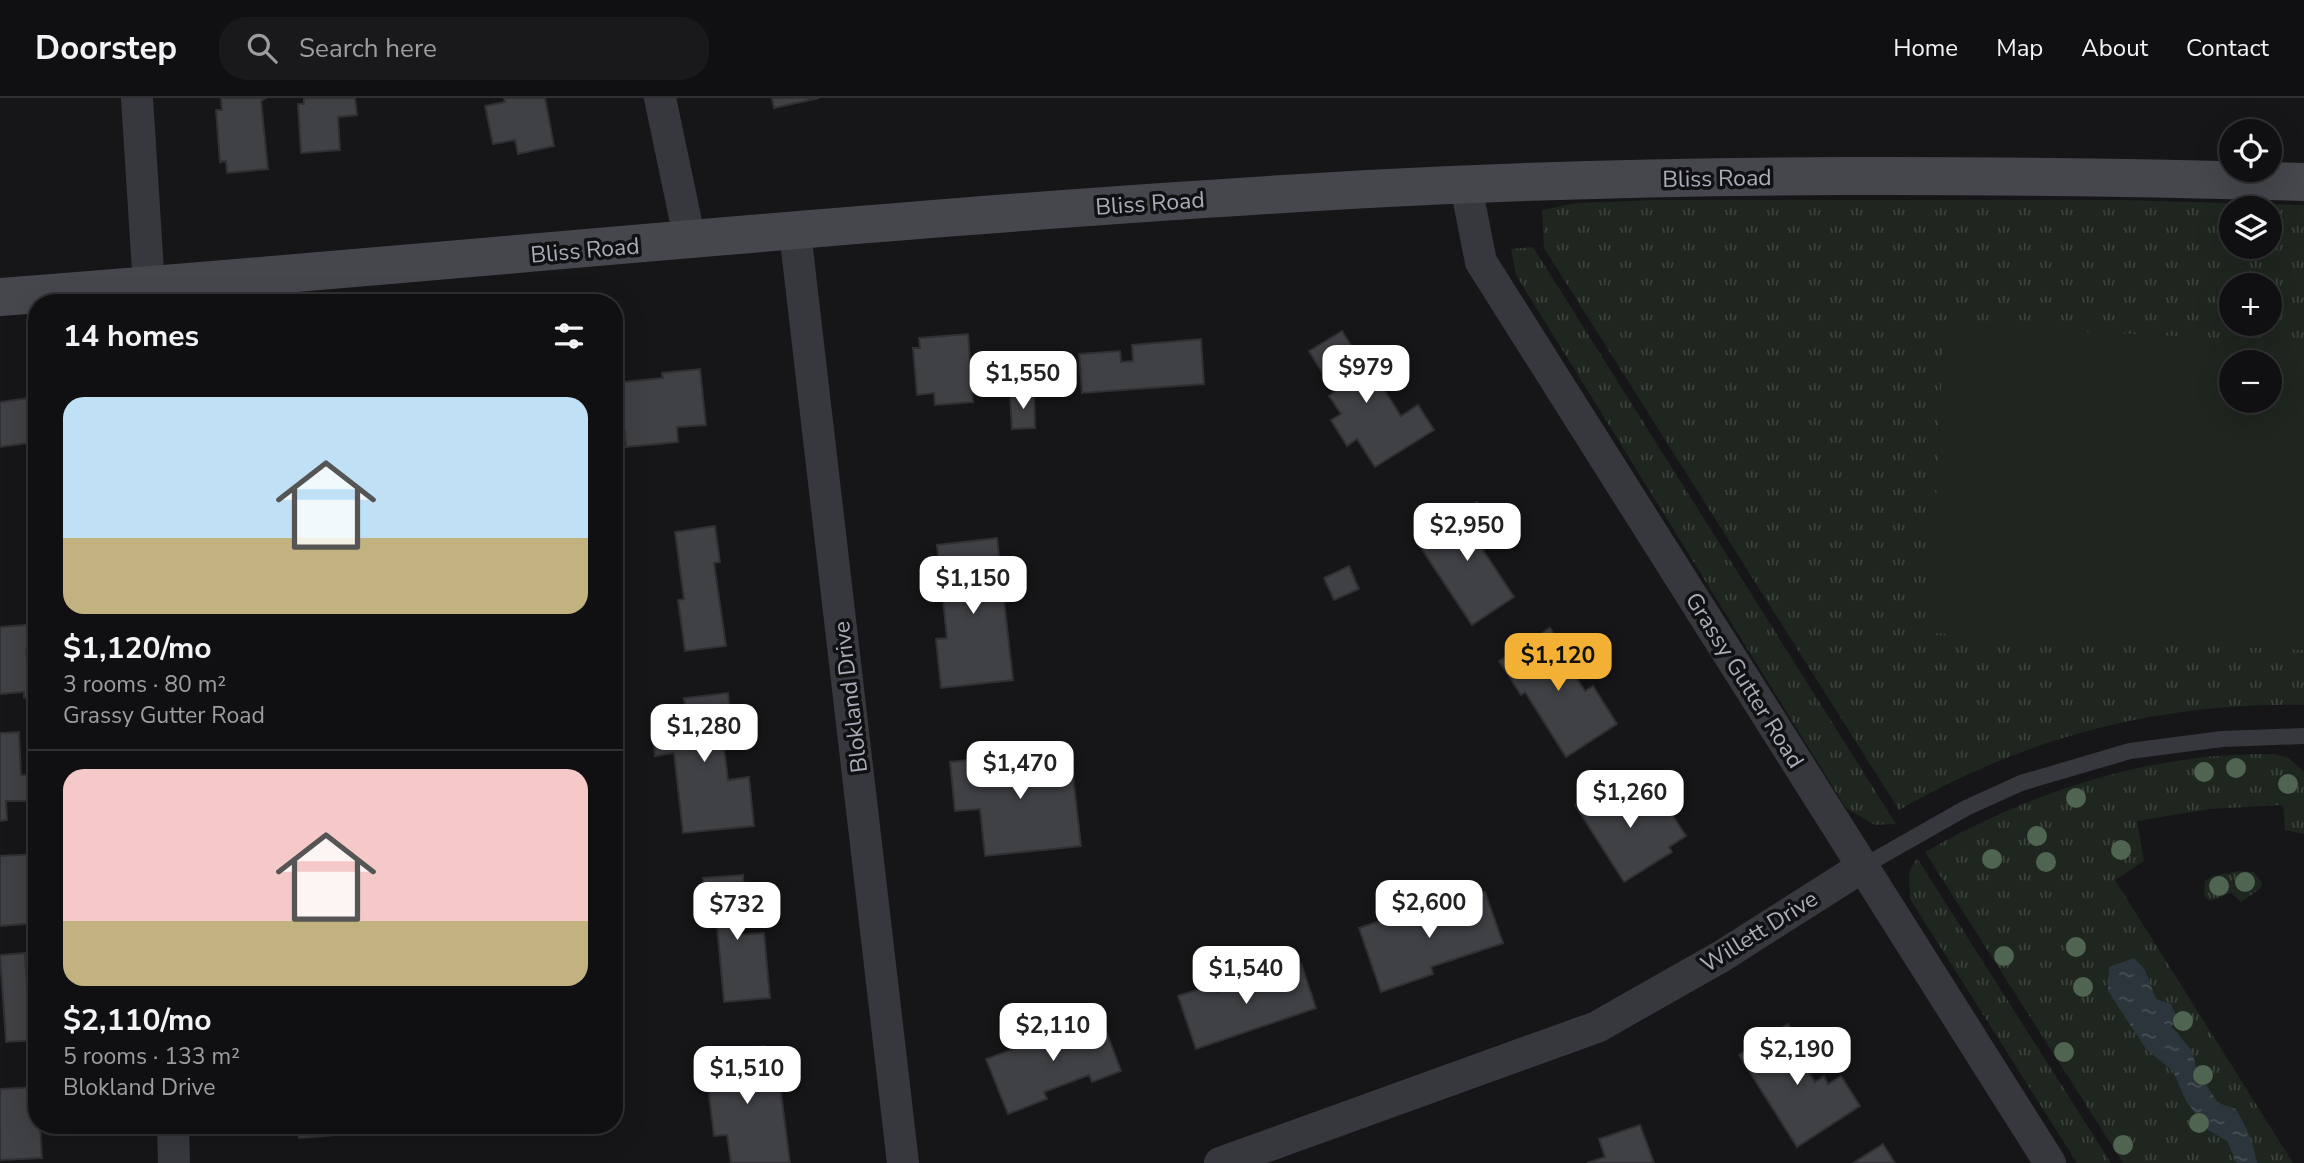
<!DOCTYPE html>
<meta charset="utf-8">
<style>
:root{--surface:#101012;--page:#19191b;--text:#f1f3f6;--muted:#9c9d9f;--line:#303032;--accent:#f2b134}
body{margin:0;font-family:"Nunito Sans",sans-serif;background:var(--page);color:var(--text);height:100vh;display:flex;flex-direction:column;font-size:26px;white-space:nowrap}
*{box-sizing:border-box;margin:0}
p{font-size:23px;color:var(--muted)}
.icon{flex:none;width:38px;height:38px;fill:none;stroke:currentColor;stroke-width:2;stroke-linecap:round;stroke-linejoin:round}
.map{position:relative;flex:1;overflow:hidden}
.panel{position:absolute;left:28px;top:196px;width:595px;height:840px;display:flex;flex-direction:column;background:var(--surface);border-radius:28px;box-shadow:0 7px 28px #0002,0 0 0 2px var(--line)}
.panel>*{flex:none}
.buttons{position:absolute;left:2219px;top:21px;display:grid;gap:14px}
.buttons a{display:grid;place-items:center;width:63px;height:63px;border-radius:50%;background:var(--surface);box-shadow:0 7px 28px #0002,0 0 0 2px var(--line);font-size:35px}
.price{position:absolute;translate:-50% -60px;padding:0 16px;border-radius:14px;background:#fff;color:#222;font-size:23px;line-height:46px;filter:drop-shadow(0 2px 4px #0008)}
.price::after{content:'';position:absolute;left:50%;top:42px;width:21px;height:16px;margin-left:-10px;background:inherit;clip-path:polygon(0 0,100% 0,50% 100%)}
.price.on{background:var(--accent);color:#111}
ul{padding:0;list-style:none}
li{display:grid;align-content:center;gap:14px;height:371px;padding:0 35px}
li+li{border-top:2px solid var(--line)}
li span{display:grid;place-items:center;height:217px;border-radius:21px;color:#555}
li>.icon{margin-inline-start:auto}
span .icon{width:126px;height:126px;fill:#fffc;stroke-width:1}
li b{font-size:30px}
h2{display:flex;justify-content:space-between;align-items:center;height:84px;padding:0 35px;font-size:30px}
header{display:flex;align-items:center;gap:42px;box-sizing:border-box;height:98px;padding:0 35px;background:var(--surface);border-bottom:2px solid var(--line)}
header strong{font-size:33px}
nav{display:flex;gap:38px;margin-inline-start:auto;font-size:24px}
.search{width:490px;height:63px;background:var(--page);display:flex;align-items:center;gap:18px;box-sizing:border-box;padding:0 24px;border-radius:28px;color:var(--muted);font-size:26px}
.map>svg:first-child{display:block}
.grass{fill:url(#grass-tufts);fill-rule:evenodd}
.pitch{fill:#1e261f;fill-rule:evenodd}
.water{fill:url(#water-ripples)}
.building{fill:#404145;stroke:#303034;stroke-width:2}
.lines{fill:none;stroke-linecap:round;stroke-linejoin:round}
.lane{stroke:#37383d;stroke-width:16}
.street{stroke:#37383d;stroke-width:32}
.secondary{stroke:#45474d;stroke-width:38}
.tree{fill:#506452}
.labels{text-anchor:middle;stroke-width:7;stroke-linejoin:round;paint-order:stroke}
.street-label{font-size:23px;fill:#a8adb8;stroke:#111113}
</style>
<header>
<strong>Doorstep</strong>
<div class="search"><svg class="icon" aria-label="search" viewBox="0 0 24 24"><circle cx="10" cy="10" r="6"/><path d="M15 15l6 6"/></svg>Search here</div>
<nav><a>Home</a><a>Map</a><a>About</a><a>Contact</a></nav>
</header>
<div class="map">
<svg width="2304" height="1065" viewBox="0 0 2304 1065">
<defs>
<pattern id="grass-tufts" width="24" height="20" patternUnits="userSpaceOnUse" patternTransform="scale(1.75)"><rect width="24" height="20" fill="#1e261f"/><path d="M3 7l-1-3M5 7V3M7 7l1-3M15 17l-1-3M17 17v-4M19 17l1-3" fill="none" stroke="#3c433d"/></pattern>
<pattern id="water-ripples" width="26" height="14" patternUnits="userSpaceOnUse" patternTransform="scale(1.75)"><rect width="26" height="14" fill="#2c353c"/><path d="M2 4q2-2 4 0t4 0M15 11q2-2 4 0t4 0" fill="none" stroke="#485056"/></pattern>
</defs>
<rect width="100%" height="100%" fill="#161618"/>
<!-- grass -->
<g class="grass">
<path d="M 1655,102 L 2118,102 L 2304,107 L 2304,607 C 2160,604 2023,640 1899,712 L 1544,150 L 1542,112 L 1576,105 ZM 2231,110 L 2270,110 L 2270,149 L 2231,149 ZM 2231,187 L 2270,187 L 2270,226 L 2231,226 ZM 2231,264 L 2270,264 L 2270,303 L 2231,303 Z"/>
<path d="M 1533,149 L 1896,726 L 1875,727 L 1846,710 L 1516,177 L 1511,151 Z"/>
<path d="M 2275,656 L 2289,660 L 2304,674 L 2304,736 L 2285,732 L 2283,707 L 2210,711 L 2137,723 L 2144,763 L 2115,782 L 2293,1065 L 2123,1065 L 1925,754 C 2031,693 2152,654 2275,656 Z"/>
<path d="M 1917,760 L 2111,1065 L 2077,1065 L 1910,801 L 1909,774 Z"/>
<path d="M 2239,773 L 2254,774 L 2262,785 L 2261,790 L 2241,804 L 2231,795 L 2210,803 L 2204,798 L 2205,783 L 2213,778 Z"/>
</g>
<!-- pitch -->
<path class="pitch" d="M 1944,227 L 2304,244 L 2304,552 L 1930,535 ZM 2231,264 L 2270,264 L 2270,303 L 2231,303 Z"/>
<!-- water -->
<path class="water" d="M 2134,860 L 2145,872 L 2156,901 L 2171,906 L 2176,918 L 2172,929 L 2192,953 L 2197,973 L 2218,1005 L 2236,1011 C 2246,1029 2254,1045 2257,1065 L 2237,1065 L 2227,1043 L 2208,1032 L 2186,1003 L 2173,973 L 2146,951 L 2108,893 L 2109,869 Z"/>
<!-- building -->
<g class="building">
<path d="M 221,0 L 266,0 L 261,3 L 268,71 L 227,75 L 226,63 L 220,64 L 216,12 L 222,12 Z"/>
<path d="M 304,0 L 355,0 L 357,17 L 338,19 L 340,52 L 301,55 L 298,6 L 304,6 Z"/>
<path d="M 504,0 L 545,0 L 554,48 L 518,56 L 515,42 L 493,46 L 485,8 L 505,4 Z"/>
<path d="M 772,0 L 819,0 L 774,10 Z"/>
<path d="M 1342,233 L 1363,266 L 1359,269 L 1365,278 L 1372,273 L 1401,318 L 1418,307 L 1434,332 L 1375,369 L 1357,341 L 1347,348 L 1331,322 L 1341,316 L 1329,298 L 1339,291 L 1333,281 L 1328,284 L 1309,253 Z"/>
<path d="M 968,236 L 973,304 L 935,307 L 934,295 L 917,297 L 913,250 L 920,250 L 919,240 Z"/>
<path d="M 1201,241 L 1204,286 L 1082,295 L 1079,256 L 1120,253 L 1121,264 L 1133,263 L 1132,247 Z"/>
<path d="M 700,271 L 706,327 L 677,329 L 678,344 L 626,349 L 625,333 L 614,334 L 614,277 L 622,276 L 623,284 L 663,280 L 662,275 Z"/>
<path d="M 1034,296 L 1035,330 L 1012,331 L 1010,297 Z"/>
<path d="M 37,299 L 37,344 L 0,349 L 0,304 Z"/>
<path d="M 1477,404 L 1497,435 L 1479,446 L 1514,499 L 1472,527 L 1417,444 Z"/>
<path d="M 715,428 L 720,464 L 714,465 L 726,548 L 685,553 L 678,502 L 684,501 L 675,434 Z"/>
<path d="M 997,440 L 1013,582 L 941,590 L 936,541 L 947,540 L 937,447 Z"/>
<path d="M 1349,468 L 1359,491 L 1334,502 L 1324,480 Z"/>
<path d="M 36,526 L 37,551 L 26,552 L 28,574 L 37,573 L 37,599 L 24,600 L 24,594 L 0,596 L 0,529 Z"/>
<path d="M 1550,530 L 1573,565 L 1569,568 L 1585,593 L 1593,588 L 1617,626 L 1566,659 L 1525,594 L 1521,597 L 1499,563 Z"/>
<path d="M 728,595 L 733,649 L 724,650 L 728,682 L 749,679 L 754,728 L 683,735 L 674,655 L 655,658 L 651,616 L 686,612 L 684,600 Z"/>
<path d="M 19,634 L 21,677 L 36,677 L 37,703 L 6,703 L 7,722 L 0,723 L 0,635 Z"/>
<path d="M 1070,651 L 1081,748 L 985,758 L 980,711 L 955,713 L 950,664 Z"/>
<path d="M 1615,681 L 1637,717 L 1662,701 L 1686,738 L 1669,749 L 1672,754 L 1624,784 L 1575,707 Z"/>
<path d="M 37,756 L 37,825 L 0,828 L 0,758 Z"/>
<path d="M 743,777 L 746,821 L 734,822 L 735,837 L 764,835 L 770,900 L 724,904 L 716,817 L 707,818 L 703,780 Z"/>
<path d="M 1485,794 L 1503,845 L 1431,869 L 1433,876 L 1381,894 L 1359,830 L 1398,817 L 1400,822 Z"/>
<path d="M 25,855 L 27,888 L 37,887 L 37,942 L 6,944 L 0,857 Z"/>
<path d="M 1301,865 L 1316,910 L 1196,951 L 1178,898 L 1215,886 L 1218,894 Z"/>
<path d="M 1101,919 L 1121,973 L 1092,984 L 1089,977 L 1044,994 L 1047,1001 L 1008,1016 L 986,961 L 1038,942 L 1035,932 L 1063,921 L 1067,932 Z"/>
<path d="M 1788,926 L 1808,959 L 1801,963 L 1815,984 L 1824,978 L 1828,986 L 1841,978 L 1860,1008 L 1797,1049 L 1739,957 Z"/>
<path d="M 765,948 L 769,980 L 779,979 L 790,1065 L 731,1065 L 727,1037 L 714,1038 L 704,956 Z"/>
<path d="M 37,989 L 37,1027 L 49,1027 L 40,1029 L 42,1060 L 0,1062 L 0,991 Z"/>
<path d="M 297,1027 L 365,1027 L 334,1030 L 335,1037 L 299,1040 Z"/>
<path d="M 1640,1027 L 1654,1065 L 1587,1065 L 1605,1059 L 1599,1041 Z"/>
<path d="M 1883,1046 L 1895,1065 L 1853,1065 Z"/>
</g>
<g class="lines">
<!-- lane -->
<path class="lane" d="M 1862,769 L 1966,710 L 2021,685 L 2130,653 L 2222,641 L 2304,638"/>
<!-- street -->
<g class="street">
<path d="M 137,0 L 150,205"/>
<path d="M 660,0 L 690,143"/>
<path d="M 1466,88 L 1481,164 L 2050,1065"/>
<path d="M 795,134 L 903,1065"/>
<path d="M 173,1027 L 174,1065"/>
<path d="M 1220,1065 L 1597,929 L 1722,858 L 1862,769"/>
</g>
<!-- secondary -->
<path class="secondary" d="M 0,199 C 463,164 924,115 1388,90 C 1693,74 1999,76 2304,84"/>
</g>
<!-- trees -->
<g class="tree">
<circle cx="2236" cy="670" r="10"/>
<circle cx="2204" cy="674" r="10"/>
<circle cx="2288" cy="686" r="10"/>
<circle cx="2076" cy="700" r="10"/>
<circle cx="2037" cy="738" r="10"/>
<circle cx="2121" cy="752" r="10"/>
<circle cx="1992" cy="761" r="10"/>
<circle cx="2046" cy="764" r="10"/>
<circle cx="2245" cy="784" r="10"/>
<circle cx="2219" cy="788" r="10"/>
<circle cx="2076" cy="849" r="10"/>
<circle cx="2004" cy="858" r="10"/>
<circle cx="2083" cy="889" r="10"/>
<circle cx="2183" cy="923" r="10"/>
<circle cx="2064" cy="954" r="10"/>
<circle cx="2203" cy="977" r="10"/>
<circle cx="2199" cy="1025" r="10"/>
<circle cx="2123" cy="1047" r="10"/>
</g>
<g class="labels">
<!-- street labels -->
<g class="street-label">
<text transform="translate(1717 80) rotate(-1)" y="8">Bliss Road</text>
<text transform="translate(1150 105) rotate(-4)" y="8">Bliss Road</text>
<text transform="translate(585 152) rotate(-5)" y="8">Bliss Road</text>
<text transform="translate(1745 582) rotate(58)" y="8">Grassy Gutter Road</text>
<text transform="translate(850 599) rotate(-97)" y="8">Blokland Drive</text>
<text transform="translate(1759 833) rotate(-32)" y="8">Willett Drive</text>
</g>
</g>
</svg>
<div class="buttons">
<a><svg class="icon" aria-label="locate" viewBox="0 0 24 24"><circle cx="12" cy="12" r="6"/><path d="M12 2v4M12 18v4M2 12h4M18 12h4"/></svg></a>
<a><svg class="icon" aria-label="layers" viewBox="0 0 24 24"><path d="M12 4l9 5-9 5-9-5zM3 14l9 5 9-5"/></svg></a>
<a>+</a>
<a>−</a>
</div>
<b class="price" style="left:1366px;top:307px">$979</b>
<b class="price" style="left:1023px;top:313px">$1,550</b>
<b class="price" style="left:1467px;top:465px">$2,950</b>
<b class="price" style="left:973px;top:518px">$1,150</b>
<b class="price on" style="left:1558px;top:595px">$1,120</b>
<b class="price" style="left:704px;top:666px">$1,280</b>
<b class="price" style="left:1020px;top:703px">$1,470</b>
<b class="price" style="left:1630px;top:732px">$1,260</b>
<b class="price" style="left:1429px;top:842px">$2,600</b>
<b class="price" style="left:737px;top:844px">$732</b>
<b class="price" style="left:1246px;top:908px">$1,540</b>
<b class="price" style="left:1053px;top:965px">$2,110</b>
<b class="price" style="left:1797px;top:989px">$2,190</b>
<b class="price" style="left:747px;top:1008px">$1,510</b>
<section class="panel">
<h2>14 homes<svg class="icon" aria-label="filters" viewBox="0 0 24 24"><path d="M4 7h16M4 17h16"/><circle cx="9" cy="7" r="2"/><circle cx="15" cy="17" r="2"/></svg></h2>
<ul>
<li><span style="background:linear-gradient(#bfe0f5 65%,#c2b280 0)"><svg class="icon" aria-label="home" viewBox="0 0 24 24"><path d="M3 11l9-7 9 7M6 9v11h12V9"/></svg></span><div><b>$1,120/mo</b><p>3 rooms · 80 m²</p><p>Grassy Gutter Road</p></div></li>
<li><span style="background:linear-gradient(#f6c9c9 70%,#c2b280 0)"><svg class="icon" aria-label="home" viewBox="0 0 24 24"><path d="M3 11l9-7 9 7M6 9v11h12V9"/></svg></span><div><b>$2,110/mo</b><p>5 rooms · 133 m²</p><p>Blokland Drive</p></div></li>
</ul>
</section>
</div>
